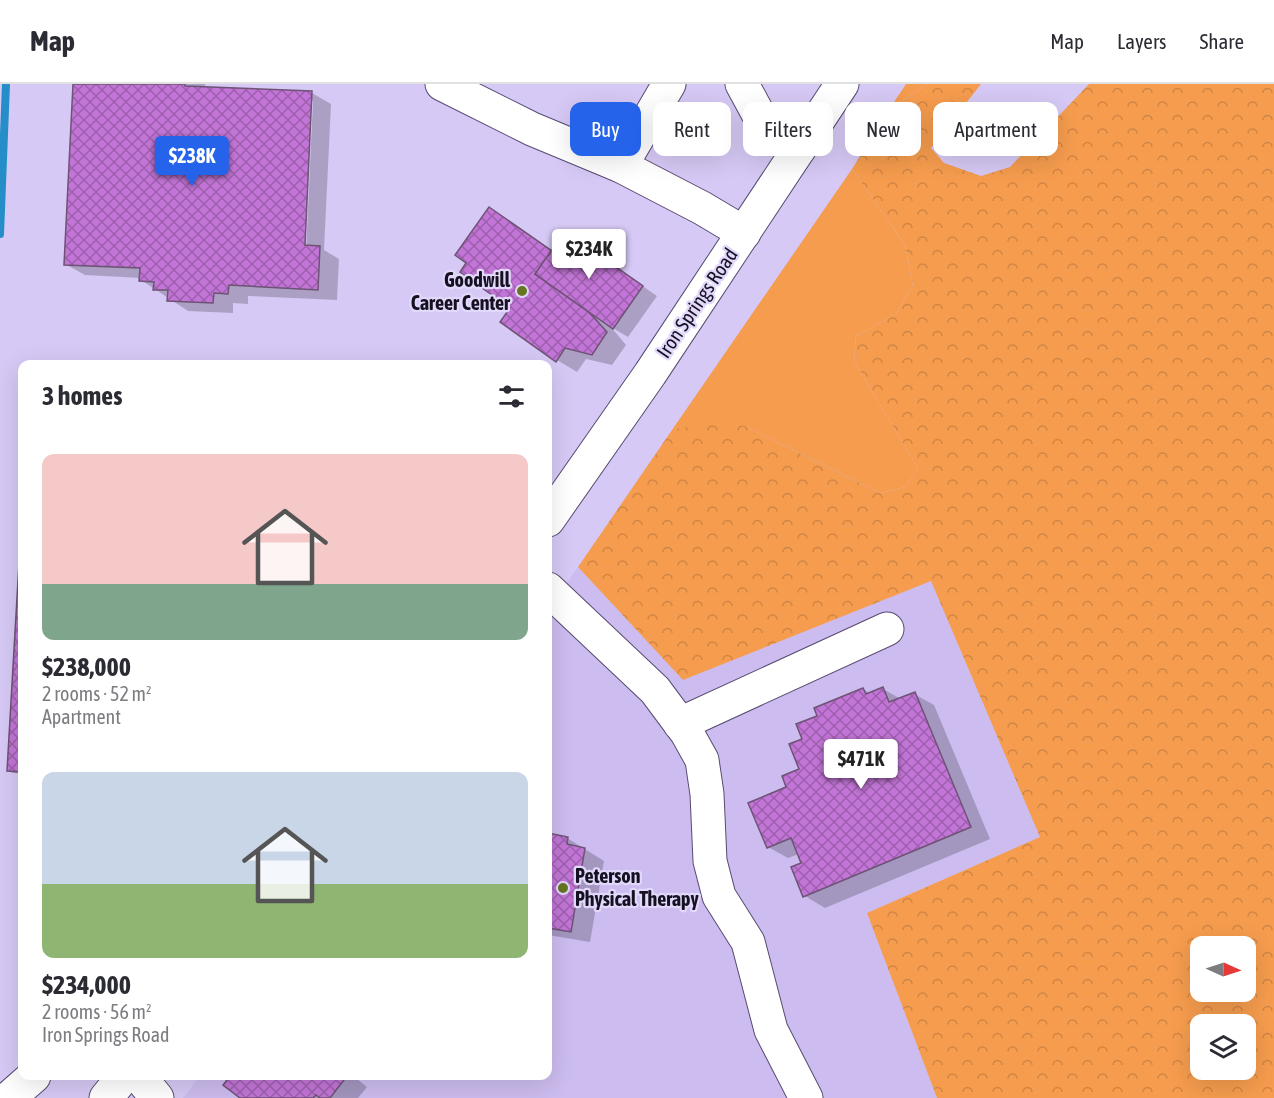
<!DOCTYPE html>
<meta charset="utf-8">
<style>
:root{--surface:#fff;--page:#f2f2f3;--text:#2b2b33;--muted:#7c7c81;--line:#e1e1e2;--accent:#2563eb}
body{margin:0;font-family:"Asap Condensed",sans-serif;background:var(--page);color:var(--text);height:100vh;display:flex;flex-direction:column;font-size:22px;white-space:nowrap}
*{box-sizing:border-box;margin:0}
p{font-size:20px;color:var(--muted)}
.icon{flex:none;width:33px;height:33px;fill:none;stroke:currentColor;stroke-width:2;stroke-linecap:round;stroke-linejoin:round}
.map{position:relative;flex:1;overflow:hidden}
.panel{position:absolute;left:18px;top:276px;width:534px;height:720px;display:flex;flex-direction:column;background:var(--surface);border-radius:12px;box-shadow:0 6px 24px #0002}
.panel>*{flex:none}
.hud{position:absolute;left:570px;top:18px;width:570px;height:54px;display:flex;gap:12px}
.needle{width:39px;rotate:93deg}
.tools{position:absolute;left:1190px;top:852px;display:grid;gap:12px}
.tools a{display:grid;place-items:center;width:66px;height:66px;border-radius:12px;background:var(--surface);box-shadow:0 6px 24px #0002;font-size:30px}
.price{position:absolute;translate:-50% -51px;padding:0 14px;border-radius:6px;background:#fff;color:#222;font-size:20px;line-height:39px;filter:drop-shadow(0 2px 3px #0008)}
.price::after{content:'';position:absolute;left:50%;top:36px;width:18px;height:14px;margin-left:-9px;background:inherit;clip-path:polygon(0 0,100% 0,50% 100%)}
.price.on{background:var(--accent);color:#fff}
ul{padding:0;list-style:none}
li{display:grid;align-content:center;gap:12px;height:318px;padding:0 24px}
li span{display:grid;place-items:center;height:186px;border-radius:12px;color:#555}
li>.icon{margin-inline-start:auto}
span .icon{width:108px;height:108px;fill:#fffc;stroke-width:1}
li b{font-size:26px}
h2{display:flex;justify-content:space-between;align-items:center;height:72px;padding:0 24px;font-size:26px}
.tag{padding:0 21px;border-radius:12px;background:var(--surface);box-shadow:0 6px 24px #0002;font-size:21px;line-height:54px}
.tag.on{background:var(--accent);color:#fff}
header{display:flex;align-items:center;gap:36px;box-sizing:border-box;height:84px;padding:0 30px;background:var(--surface);border-bottom:2px solid var(--line)}
header strong{font-size:28px}
nav{display:flex;gap:33px;margin-inline-start:auto;font-size:21px}
.map>svg:first-child{display:block}
.built{fill:#ccbcef}
.grass{fill:#f59c4e}
.forest{fill:url(#forest-crowns);fill-rule:evenodd}
.shadow{fill:#0003;fill-rule:evenodd}
.lines{fill:none;stroke-linecap:round;stroke-linejoin:round}
.stream{stroke:#258ec9;stroke-width:8}
.building{fill:url(#building-cross-hatch);stroke:#6d5374;stroke-width:1.5}
.minor-casing{stroke:#584b70;stroke-width:35}
.major-casing{stroke:#584b70;stroke-width:35}
.minor{stroke:#fff;stroke-width:33}
.major{stroke:#fff;stroke-width:33}
.poi-dot{fill:#657522;stroke:#e2d8fb;stroke-width:2}
.labels{text-anchor:middle;stroke-width:4.5;stroke-linejoin:round;paint-order:stroke}
.poi-label{font-size:20px;font-weight:bold;fill:#161120;stroke:#e2d8fb;text-anchor:end}
.street-label{font-size:20px;fill:#161120;stroke:#e2d8fb}
</style>
<header>
<strong>Map</strong>
<nav><a>Map</a><a>Layers</a><a>Share</a></nav>
</header>
<div class="map">
<svg width="1274" height="1014" viewBox="0 0 1274 1014">
<defs>
<pattern id="forest-crowns" width="20" height="18" patternUnits="userSpaceOnUse" patternTransform="scale(1.5)"><rect width="20" height="18" fill="#f59c4e"/><path d="M2 6a3 3 0 1 1 6 0M12 15a3 3 0 1 1 6 0" fill="none" stroke="#d18544"/></pattern>
<pattern id="building-cross-hatch" width="8" height="8" patternUnits="userSpaceOnUse" patternTransform="scale(1.5)"><rect width="8" height="8" fill="#c275d6"/><path d="M0 0l8 8M0 8l8-8" fill="none" stroke="#9d5fad"/></pattern>
</defs>
<rect width="100%" height="100%" fill="#d6c9f5"/>
<!-- built -->
<path class="built" d="M 578,483 L 683,596 L 931,497 L 1040,753 L 867,829 L 937,1014 L 183,1014 L 200,992 L 548,992 L 548,526 Z"/>
<!-- grass -->
<g class="grass">
<path d="M 906,0 L 928,0 L 890,24 Z"/>
<path d="M 852,85 L 905,161 L 913,201 L 896,230 L 856,252 L 854,277 L 918,384 L 905,403 L 880,409 L 745,342 L 672,346 Z"/>
</g>
<!-- forest -->
<path class="forest" d="M 928,0 L 981,0 L 931,64 L 944,79 L 981,92 L 1010,83 L 1089,0 L 1274,0 L 1274,1014 L 937,1014 L 867,829 L 1040,753 L 931,497 L 683,596 L 578,483 L 672,346 L 713,338 L 745,342 L 880,409 L 905,403 L 918,384 L 854,277 L 856,252 L 896,230 L 913,201 L 905,161 L 852,85 L 890,24 ZM 1200,862 L 1245,862 L 1245,908 L 1200,908 ZM 1200,940 L 1245,940 L 1245,986 L 1200,986 Z"/>
<!-- shadow -->
<g class="shadow">
<path d="M 74,0 L 205,0 L 205,4 L 312,9 L 331,20 L 324,166 L 339,175 L 337,216 L 248,212 L 248,220 L 233,219 L 233,229 L 188,227 L 141,196 L 141,194 L 85,191 L 65,180 ZM 310,17 L 313,17 L 306,169 L 303,169 Z"/>
<path d="M 490,125 L 553,167 L 566,149 L 657,212 L 628,253 L 611,243 L 626,261 L 612,281 L 586,275 L 577,288 L 557,276 L 512,224 L 468,178 Z"/>
<path d="M 22,453 L 22,690 L 13,689 L 9,687 Z"/>
<path d="M 863,605 L 871,610 L 883,605 L 901,615 L 914,610 L 934,621 L 990,755 L 825,824 L 805,812 L 793,784 L 803,779 L 799,770 L 788,774 L 768,763 L 801,686 L 804,656 L 819,632 Z"/>
<path d="M 548,751 L 567,754 L 604,777 L 590,858 L 548,851 Z"/>
<path d="M 232,992 L 359,992 L 357,995 L 367,1003 L 358,1014 L 242,1014 L 225,1001 Z"/>
</g>
<g class="lines">
<!-- stream -->
<path class="stream" d="M 0,150 L 6,0"/>
</g>
<!-- building -->
<g class="building">
<path d="M 73,0 L 185,0 L 185,2 L 312,7 L 305,161 L 320,162 L 318,206 L 229,201 L 228,210 L 214,209 L 213,219 L 167,217 L 168,206 L 153,206 L 154,198 L 139,197 L 140,184 L 64,181 Z"/>
<path d="M 489,123 L 552,167 L 535,190 L 590,229 L 607,248 L 592,271 L 565,264 L 556,278 L 500,238 L 510,224 L 460,188 L 466,179 L 455,171 Z"/>
<path d="M 565,147 L 643,202 L 613,245 L 535,190 Z"/>
<path d="M 22,427 L 22,688 L 7,687 Z"/>
<path d="M 883,603 L 889,618 L 915,608 L 971,743 L 803,813 L 791,783 L 801,779 L 791,754 L 767,764 L 748,719 L 786,703 L 782,692 L 799,685 L 789,660 L 802,655 L 796,640 L 817,632 L 814,624 L 863,604 L 866,610 Z"/>
<path d="M 548,749 L 568,753 L 567,760 L 585,764 L 571,848 L 548,844 Z"/>
<path d="M 230,992 L 347,992 L 330,1014 L 320,1014 L 316,1011 L 313,1014 L 240,1014 L 223,1001 Z"/>
</g>
<g class="lines">
<defs>
<g id="minor">
<path d="M 442,0 L 532,45 L 621,82 L 702,124 L 744,149"/>
<path d="M 742,0 L 761,35 L 799,65"/>
<path d="M 621,82 L 669,0"/>
<path d="M 548,505 L 655,606 L 687,649 L 702,676 L 707,710 L 710,777 L 719,812 L 748,858 L 771,946 L 806,1014"/>
<path d="M 680,640 L 887,545"/>
<path d="M 139,992 L 157,1014"/>
<path d="M 9,1014 L 34,992"/>
</g>
<g id="major">
<path d="M 548,436 L 650,290 L 842,0"/>
<path d="M 106,1014 L 124,992"/>
</g>
</defs>
<!-- minor casing -->
<use href="#minor" class="minor-casing"/>
<!-- major casing -->
<use href="#major" class="major-casing"/>
<!-- minor -->
<use href="#minor" class="minor"/>
<!-- major -->
<use href="#major" class="major"/>
</g>
<!-- markers -->
<g class="poi-dot">
<circle cx="522" cy="207" r="6"/>
<circle cx="563" cy="804" r="6"/>
</g>
<g class="labels">
<!-- poi labels -->
<g class="poi-label">
<text x="510" y="203">Goodwill<tspan x="510" dy="23">Career Center</tspan></text>
<text x="575" y="799" text-anchor="start">Peterson<tspan x="575" dy="23">Physical Therapy</tspan></text>
</g>
<!-- street labels -->
<g class="street-label">
<text transform="translate(697 219) rotate(-56)" y="7">Iron Springs Road</text>
</g>
</g>
</svg>
<div class="tools">
<a><svg class="needle" viewBox="-14 -14 28 28"><path d="M0-13l5 13h-10z" fill="#e53935"/><path d="M0 13l5-13h-10z" fill="#7c7c81"/></svg></a>
<a><svg class="icon" aria-label="layers" viewBox="0 0 24 24"><path d="M12 4l9 5-9 5-9-5zM3 14l9 5 9-5"/></svg></a>
</div>
<b class="price on" style="left:192px;top:103px">$238K</b>
<b class="price" style="left:589px;top:196px">$234K</b>
<b class="price" style="left:861px;top:706px">$471K</b>
<div class="hud">
<a class="tag on">Buy</a>
<a class="tag">Rent</a>
<a class="tag">Filters</a>
<a class="tag">New</a>
<a class="tag">Apartment</a>
</div>
<section class="panel">
<h2>3 homes<svg class="icon" aria-label="filters" viewBox="0 0 24 24"><path d="M4 7h16M4 17h16"/><circle cx="9" cy="7" r="2"/><circle cx="15" cy="17" r="2"/></svg></h2>
<ul>
<li><span style="background:linear-gradient(#f6c9c9 70%,#7fa58c 0)"><svg class="icon" aria-label="home" viewBox="0 0 24 24"><path d="M3 11l9-7 9 7M6 9v11h12V9"/></svg></span><div><b>$238,000</b><p>2 rooms · 52 m²</p><p>Apartment</p></div></li>
<li><span style="background:linear-gradient(#c9d6e8 60%,#8fb573 0)"><svg class="icon" aria-label="home" viewBox="0 0 24 24"><path d="M3 11l9-7 9 7M6 9v11h12V9"/></svg></span><div><b>$234,000</b><p>2 rooms · 56 m²</p><p>Iron Springs Road</p></div></li>
</ul>
</section>
</div>
